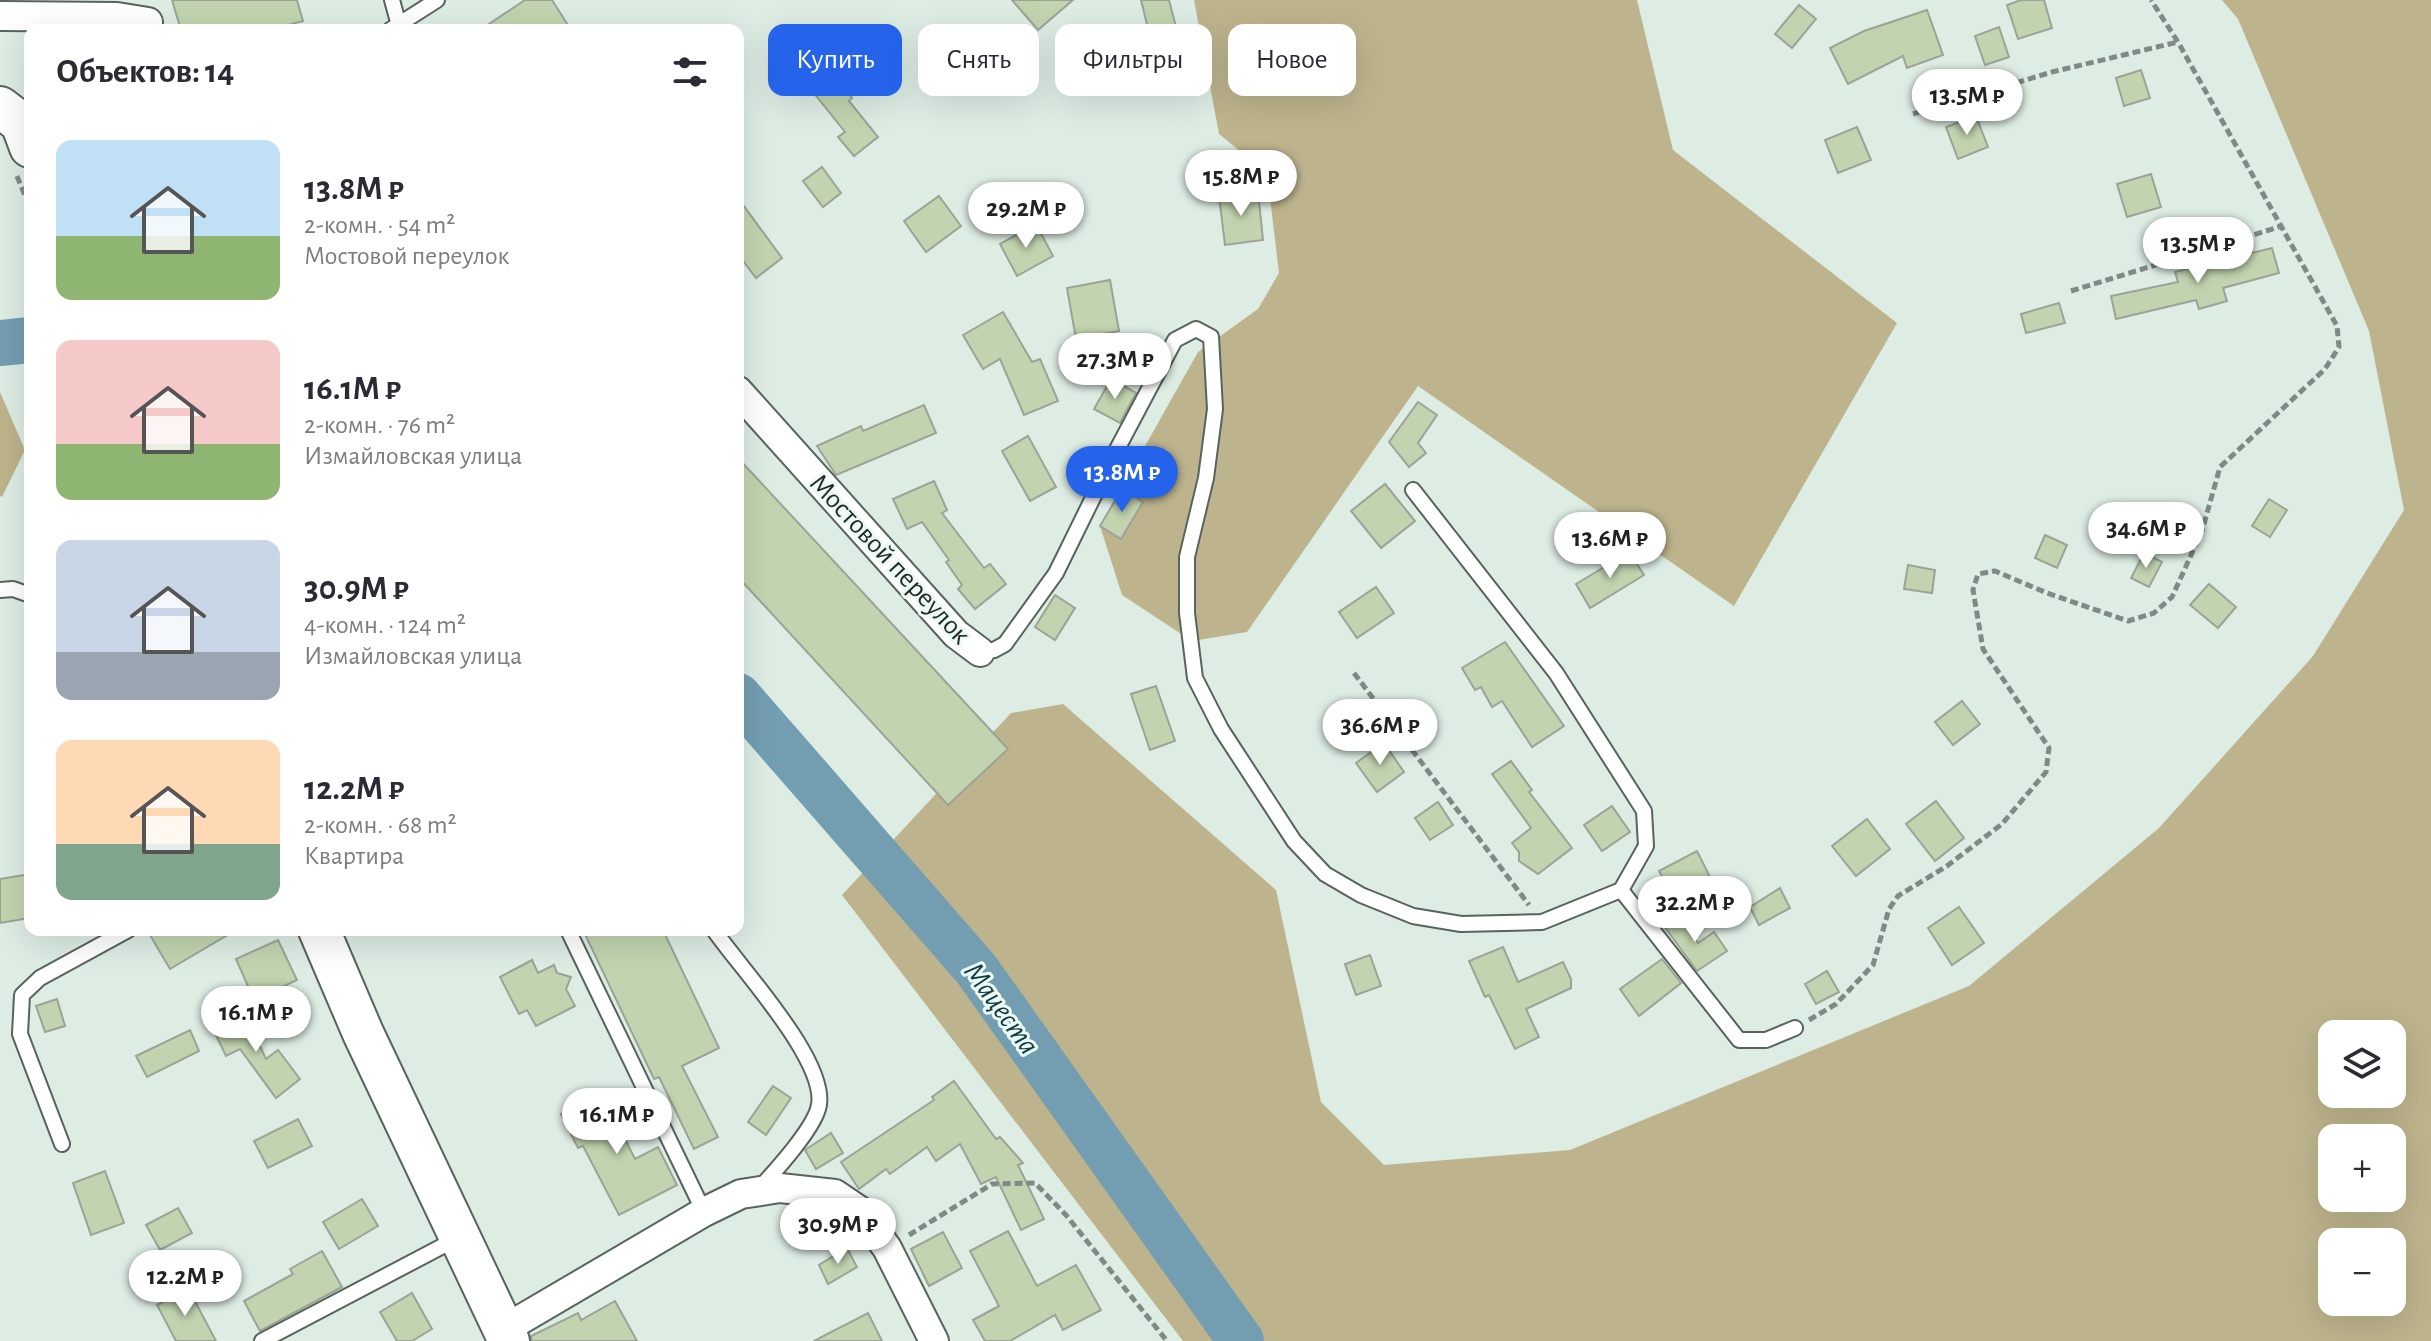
<!DOCTYPE html>
<html lang="ru">
<meta charset="utf-8">
<style>
:root{--surface:#fff;--page:#f7f7f7;--text:#2b2b33;--muted:#7c7c81;--accent:#2563eb}
body{margin:0;font-family:"Alegreya Sans",sans-serif;background:var(--page);color:var(--text);height:100vh;display:flex;flex-direction:column;font-size:30px;white-space:nowrap}
*{box-sizing:border-box;margin:0}
p{font-size:26px;color:var(--muted)}
.icon{flex:none;width:44px;height:44px;fill:none;stroke:currentColor;stroke-width:2;stroke-linecap:round;stroke-linejoin:round}
.map{position:relative;flex:1;overflow:hidden}
.side{position:absolute;left:24px;top:24px;width:720px;height:912px;display:flex;flex-direction:column;background:var(--surface);border-radius:16px;box-shadow:0 8px 32px #0002}
.side>*{flex:none}
.guide{position:absolute;left:768px;top:24px;width:760px;height:72px;display:flex;gap:16px}
.tools{position:absolute;left:2318px;top:1020px;display:grid;gap:16px}
.tools a{display:grid;place-items:center;width:88px;height:88px;border-radius:16px;background:var(--surface);box-shadow:0 8px 32px #0002;font-size:40px}
.price{position:absolute;translate:-50% -68px;padding:0 18px;border-radius:28px;background:#fff;color:#222;font-size:26px;line-height:52px;filter:drop-shadow(0 2px 4px #0008)}
.price::after{content:'';position:absolute;left:50%;top:48px;width:24px;height:18px;margin-left:-12px;background:inherit;clip-path:polygon(0 0,100% 0,50% 100%)}
.price.selected{background:var(--accent);color:#fff}
ul{padding:0;list-style:none}
li{display:flex;align-items:center;gap:24px;height:200px;padding:0 32px}
li span{display:grid;place-items:center;flex:none;width:224px;height:160px;border-radius:16px;color:#555}
li>.icon{margin-inline-start:auto}
span .icon{width:96px;height:96px;fill:#fffc;stroke-width:1}
li b{font-size:34px}
h2{display:flex;justify-content:space-between;align-items:center;height:96px;padding:0 32px;font-size:34px}
.chip{padding:0 28px;border-radius:16px;background:var(--surface);box-shadow:0 8px 32px #0002;font-size:28px;line-height:72px}
.chip.selected{background:var(--accent);color:#fff}
.map>svg:first-child{display:block}
.forest{fill:#bdb48d;fill-rule:evenodd}
.water{fill:#739eb1}
.lines{fill:none;stroke-linecap:round;stroke-linejoin:round}
.river{stroke:#739eb1;stroke-width:46}
.building{fill:#c1d4af;stroke:#9ca396;stroke-width:2}
.lane-casing{stroke:#57645d;stroke-width:18}
.street-casing{stroke:#57645d;stroke-width:32}
.secondary-casing{stroke:#57645d;stroke-width:44}
.path{stroke:#808a84;stroke-width:5;stroke-dasharray:8 4;stroke-linecap:butt}
.lane{stroke:#fff;stroke-width:14}
.street{stroke:#fff;stroke-width:28}
.secondary{stroke:#fff;stroke-width:40}
.labels{text-anchor:middle;stroke-width:6;stroke-linejoin:round;paint-order:stroke}
.street-label{font-size:28px;fill:#252a27;stroke:#ebfaf2}
.water-label{font-size:30px;font-style:italic;fill:#133a49;stroke:#ebfaf2}
</style>
<div class="map">
<svg width="2431" height="1341" viewBox="0 0 2431 1341">
<rect width="100%" height="100%" fill="#ddede4"/>
<!-- forest -->
<g class="forest">
<path d="M 1194,0 L 1637,0 L 1673,150 L 1897,323 L 1734,606 L 1418,386 L 1247,632 L 1192,641 L 1122,595 L 1100,526 L 1198,352 L 1258,309 L 1279,273 L 1267,173 L 1219,134 Z"/>
<path d="M 2222,0 L 2431,0 L 2431,1341 L 1183,1341 L 842,895 L 1011,713 L 1063,704 L 1276,890 L 1321,1102 L 1384,1165 L 1570,1150 L 1969,986 L 2159,828 L 2313,656 L 2404,510 L 2369,331 L 2238,19 ZM 2332,1034 L 2392,1034 L 2392,1094 L 2332,1094 ZM 2332,1138 L 2392,1138 L 2392,1198 L 2332,1198 ZM 2332,1242 L 2392,1242 L 2392,1302 L 2332,1302 Z"/>
<path d="M 0,392 L 25,450 L 2,497 L 0,496 Z"/>
</g>
<!-- water -->
<path class="water" d="M 1022,29 L 1030,38 L 1025,42 L 1036,56 L 997,87 L 982,68 L 1012,45 L 1009,40 Z"/>
<g class="lines">
<!-- river -->
<g class="river">
<path d="M 0,343 L 30,340"/>
<path d="M 738,696 L 976,969 L 1241,1341"/>
</g>
</g>
<!-- building -->
<g class="building">
<path d="M 172,0 L 297,0 L 303,21 L 270,30 L 181,30 Z"/>
<path d="M 525,0 L 552,0 L 571,30 L 480,30 Z"/>
<path d="M 1012,0 L 1073,0 L 1038,30 Z"/>
<path d="M 1141,0 L 1169,0 L 1182,50 L 1155,57 Z"/>
<path d="M 2021,0 L 2044,0 L 2052,28 L 2018,39 L 2007,5 Z"/>
<path d="M 1799,5 L 1816,19 L 1792,48 L 1775,34 Z"/>
<path d="M 1927,10 L 1943,55 L 1907,68 L 1903,56 L 1848,84 L 1830,48 L 1864,31 Z"/>
<path d="M 1999,27 L 2009,57 L 1985,65 L 1975,36 Z"/>
<path d="M 830,70 L 852,98 L 849,101 L 878,137 L 854,156 L 838,137 L 845,132 L 809,87 Z"/>
<path d="M 2141,70 L 2150,98 L 2124,106 L 2116,78 Z"/>
<path d="M 1976,116 L 1988,147 L 1958,159 L 1946,127 Z"/>
<path d="M 1857,127 L 1871,160 L 1838,173 L 1825,140 Z"/>
<path d="M 822,167 L 841,193 L 823,207 L 803,181 Z"/>
<path d="M 2151,174 L 2161,207 L 2127,217 L 2117,184 Z"/>
<path d="M 1258,191 L 1263,240 L 1225,245 L 1219,196 Z"/>
<path d="M 939,196 L 961,226 L 926,252 L 904,221 Z"/>
<path d="M 738,198 L 782,258 L 756,278 L 738,254 Z"/>
<path d="M 1036,224 L 1053,256 L 1017,276 L 1000,244 Z"/>
<path d="M 2272,248 L 2279,273 L 2223,288 L 2227,301 L 2199,309 L 2196,300 L 2116,319 L 2111,296 L 2178,282 L 2175,272 Z"/>
<path d="M 1110,280 L 1119,331 L 1076,339 L 1067,288 Z"/>
<path d="M 2059,303 L 2065,323 L 2026,333 L 2021,314 Z"/>
<path d="M 1003,312 L 1032,362 L 1040,359 L 1058,401 L 1024,415 L 1000,359 L 983,369 L 963,335 Z"/>
<path d="M 1111,379 L 1136,393 L 1120,423 L 1094,409 Z"/>
<path d="M 1418,402 L 1437,415 L 1418,443 L 1426,453 L 1409,467 L 1389,442 Z"/>
<path d="M 924,405 L 936,433 L 836,475 L 817,446 L 861,426 L 863,431 Z"/>
<path d="M 1028,436 L 1056,487 L 1030,501 L 1002,451 Z"/>
<path d="M 738,458 L 1008,749 L 948,805 L 738,577 Z"/>
<path d="M 934,481 L 947,510 L 942,513 L 984,568 L 990,564 L 1006,584 L 975,609 L 958,589 L 962,585 L 946,562 L 949,560 L 922,522 L 907,529 L 893,499 Z"/>
<path d="M 1385,484 L 1415,521 L 1381,548 L 1351,511 Z"/>
<path d="M 1122,489 L 1143,502 L 1121,539 L 1100,526 Z"/>
<path d="M 2269,499 L 2287,510 L 2270,537 L 2252,526 Z"/>
<path d="M 2045,535 L 2067,545 L 2057,568 L 2035,558 Z"/>
<path d="M 1629,552 L 1644,575 L 1590,608 L 1576,584 Z"/>
<path d="M 2144,553 L 2162,562 L 2149,587 L 2131,578 Z"/>
<path d="M 1908,565 L 1935,570 L 1932,593 L 1904,589 Z"/>
<path d="M 2209,584 L 2236,607 L 2218,628 L 2190,605 Z"/>
<path d="M 1376,587 L 1394,613 L 1357,638 L 1339,612 Z"/>
<path d="M 1055,595 L 1075,608 L 1055,640 L 1035,627 Z"/>
<path d="M 1505,642 L 1564,726 L 1532,747 L 1502,701 L 1492,707 L 1481,687 L 1475,690 L 1462,668 Z"/>
<path d="M 1156,686 L 1175,741 L 1150,750 L 1131,694 Z"/>
<path d="M 1962,701 L 1980,724 L 1953,745 L 1935,722 Z"/>
<path d="M 1384,743 L 1404,772 L 1377,792 L 1356,763 Z"/>
<path d="M 1511,761 L 1532,790 L 1529,792 L 1572,848 L 1538,874 L 1519,861 L 1519,852 L 1512,843 L 1531,828 L 1492,774 Z"/>
<path d="M 1936,801 L 1964,838 L 1935,861 L 1906,824 Z"/>
<path d="M 1438,802 L 1453,825 L 1430,840 L 1415,818 Z"/>
<path d="M 1612,806 L 1630,832 L 1602,851 L 1584,825 Z"/>
<path d="M 1867,819 L 1890,849 L 1856,876 L 1832,846 Z"/>
<path d="M 1697,851 L 1715,887 L 1678,907 L 1659,871 Z"/>
<path d="M 30,874 L 30,918 L 0,923 L 0,879 Z"/>
<path d="M 1780,888 L 1790,908 L 1759,925 L 1750,907 Z"/>
<path d="M 1959,907 L 1984,943 L 1952,965 L 1928,928 Z"/>
<path d="M 1681,916 L 1698,943 L 1714,932 L 1727,951 L 1697,971 L 1664,926 Z"/>
<path d="M 147,930 L 236,930 L 170,969 Z"/>
<path d="M 583,930 L 663,930 L 719,1048 L 682,1066 L 718,1137 L 694,1149 L 659,1077 L 654,1079 Z"/>
<path d="M 278,940 L 297,980 L 254,1000 L 236,959 Z"/>
<path d="M 1503,947 L 1518,982 L 1563,962 L 1571,979 L 1571,988 L 1526,1009 L 1539,1037 L 1515,1049 L 1489,995 L 1485,997 L 1469,961 Z"/>
<path d="M 1370,955 L 1381,986 L 1356,995 L 1345,964 Z"/>
<path d="M 1662,959 L 1681,983 L 1639,1016 L 1620,989 Z"/>
<path d="M 532,960 L 538,973 L 554,965 L 557,973 L 571,977 L 566,989 L 575,1006 L 536,1026 L 527,1010 L 519,1014 L 500,977 Z"/>
<path d="M 1827,971 L 1839,992 L 1816,1004 L 1805,984 Z"/>
<path d="M 57,999 L 65,1026 L 45,1032 L 36,1006 Z"/>
<path d="M 244,1012 L 266,1059 L 278,1050 L 300,1079 L 276,1098 L 240,1049 L 226,1056 L 212,1027 Z"/>
<path d="M 190,1030 L 199,1051 L 147,1077 L 136,1056 Z"/>
<path d="M 954,1081 L 996,1139 L 1000,1137 L 1023,1163 L 1018,1165 L 1044,1219 L 1021,1230 L 996,1177 L 981,1184 L 960,1144 L 936,1161 L 927,1147 L 890,1174 L 886,1169 L 859,1189 L 841,1162 L 934,1100 L 932,1097 Z"/>
<path d="M 773,1086 L 791,1098 L 766,1135 L 748,1122 Z"/>
<path d="M 602,1093 L 635,1159 L 658,1147 L 677,1185 L 619,1215 L 583,1146 L 578,1148 L 561,1114 Z"/>
<path d="M 298,1119 L 312,1146 L 268,1168 L 254,1141 Z"/>
<path d="M 831,1133 L 843,1153 L 816,1169 L 805,1150 Z"/>
<path d="M 105,1171 L 124,1223 L 91,1235 L 73,1183 Z"/>
<path d="M 362,1199 L 378,1226 L 339,1249 L 323,1222 Z"/>
<path d="M 178,1208 L 192,1233 L 160,1250 L 146,1225 Z"/>
<path d="M 1008,1231 L 1037,1286 L 1076,1265 L 1101,1310 L 1063,1330 L 1055,1315 L 1010,1341 L 985,1341 L 973,1320 L 999,1306 L 970,1251 Z"/>
<path d="M 943,1232 L 962,1268 L 929,1286 L 911,1249 Z"/>
<path d="M 847,1248 L 857,1267 L 828,1284 L 819,1265 Z"/>
<path d="M 322,1251 L 342,1287 L 260,1331 L 244,1301 L 293,1274 L 290,1269 Z"/>
<path d="M 188,1288 L 216,1341 L 176,1341 L 157,1305 Z"/>
<path d="M 412,1293 L 432,1329 L 412,1341 L 397,1341 L 380,1312 Z"/>
<path d="M 615,1301 L 637,1341 L 532,1341 L 531,1336 L 578,1313 L 581,1320 Z"/>
<path d="M 868,1313 L 882,1341 L 814,1341 Z"/>
</g>
<g class="lines">
<defs>
<g id="lane">
<path d="M 392,0 L 398,22"/>
<path d="M 390,30 L 437,0"/>
<path d="M 0,590 L 13,589 L 30,595"/>
<path d="M 980,652 L 994,650 L 1005,644 L 1056,573 L 1113,457 L 1175,340 L 1196,329 L 1211,337 L 1215,409 L 1206,478 L 1187,557 L 1187,613 L 1195,678 L 1221,729 L 1294,841 L 1325,874 L 1361,895 L 1413,916 L 1461,924 L 1542,922 L 1621,890 L 1646,846 L 1644,811 L 1556,673 L 1413,490"/>
<path d="M 1621,890 L 1739,1040 L 1766,1040 L 1795,1028"/>
<path d="M 568,930 L 704,1212"/>
<path d="M 714,930 C 739,967 832,1065 818,1109 C 811,1132 775,1171 759,1189"/>
<path d="M 62,1144 L 20,1034 L 22,995 L 40,978 L 128,930"/>
<path d="M 262,1341 L 458,1238"/>
</g>
<g id="street">
<path d="M 0,16 L 117,17 L 148,22"/>
<path d="M 738,391 L 956,634 L 980,652"/>
<path d="M 503,1330 L 704,1212 L 741,1194 L 780,1188 L 835,1194 L 860,1211 L 887,1248 L 934,1341"/>
</g>
<g id="secondary">
<path d="M 0,107 L 21,123 L 30,147"/>
<path d="M 319,930 L 363,1033 L 509,1341"/>
</g>
</defs>
<!-- lane casing -->
<use href="#lane" class="lane-casing"/>
<!-- street casing -->
<use href="#street" class="street-casing"/>
<!-- secondary casing -->
<use href="#secondary" class="secondary-casing"/>
<!-- path -->
<g class="path">
<path d="M 1913,114 L 2052,72 L 2178,42"/>
<path d="M 17,176 L 30,208"/>
<path d="M 2071,291 L 2279,227"/>
<path d="M 1354,673 L 1529,905"/>
<path d="M 1809,1020 L 1836,1004 L 1873,965 L 1889,909 L 1898,896 L 1947,866 L 2002,824 L 2046,772 L 2049,748 L 1983,649 L 1973,590 L 1978,574 L 1995,571 L 2047,593 L 2128,621 L 2154,613 L 2172,597 L 2202,531 L 2220,467 L 2325,369 L 2339,347 L 2337,326 L 2178,42 L 2151,0"/>
<path d="M 909,1235 L 992,1184 L 1035,1183 L 1066,1215 L 1167,1341"/>
</g>
<!-- lane -->
<use href="#lane" class="lane"/>
<!-- street -->
<use href="#street" class="street"/>
<!-- secondary -->
<use href="#secondary" class="secondary"/>
</g>
<g class="labels">
<!-- street labels -->
<g class="street-label">
<text transform="translate(891 558) rotate(47)" y="10">Мостовой переулок</text>
</g>
<!-- water labels -->
<g class="water-label">
<text transform="translate(1002 1008) rotate(54)" y="10">Мацеста</text>
</g>
</g>
</svg>
<div class="tools">
<a><svg class="icon" aria-label="layers" viewBox="0 0 24 24"><path d="M12 4l9 5-9 5-9-5zM3 14l9 5 9-5"/></svg></a>
<a>+</a>
<a>−</a>
</div>
<b class="price" style="left:1967px;top:137px">13.5M ₽</b>
<b class="price" style="left:1241px;top:218px">15.8M ₽</b>
<b class="price" style="left:1026px;top:250px">29.2M ₽</b>
<b class="price" style="left:2198px;top:285px">13.5M ₽</b>
<b class="price" style="left:1115px;top:401px">27.3M ₽</b>
<b class="price selected" style="left:1122px;top:514px">13.8M ₽</b>
<b class="price" style="left:2146px;top:570px">34.6M ₽</b>
<b class="price" style="left:1610px;top:580px">13.6M ₽</b>
<b class="price" style="left:1380px;top:767px">36.6M ₽</b>
<b class="price" style="left:1695px;top:944px">32.2M ₽</b>
<b class="price" style="left:256px;top:1054px">16.1M ₽</b>
<b class="price" style="left:617px;top:1156px">16.1M ₽</b>
<b class="price" style="left:838px;top:1266px">30.9M ₽</b>
<b class="price" style="left:185px;top:1318px">12.2M ₽</b>
<div class="guide">
<a class="chip selected">Купить</a>
<a class="chip">Снять</a>
<a class="chip">Фильтры</a>
<a class="chip">Новое</a>
</div>
<section class="side">
<h2>Объектов: 14<svg class="icon" aria-label="filters" viewBox="0 0 24 24"><path d="M4 7h16M4 17h16"/><circle cx="9" cy="7" r="2"/><circle cx="15" cy="17" r="2"/></svg></h2>
<ul>
<li><span style="background:linear-gradient(#bfe0f5 60%,#8fb573 0)"><svg class="icon" aria-label="home" viewBox="0 0 24 24"><path d="M3 11l9-7 9 7M6 9v11h12V9"/></svg></span><div><b>13.8M ₽</b><p>2-комн. · 54 m²</p><p>Мостовой переулок</p></div></li>
<li><span style="background:linear-gradient(#f6c9c9 65%,#8fb573 0)"><svg class="icon" aria-label="home" viewBox="0 0 24 24"><path d="M3 11l9-7 9 7M6 9v11h12V9"/></svg></span><div><b>16.1M ₽</b><p>2-комн. · 76 m²</p><p>Измайловская улица</p></div></li>
<li><span style="background:linear-gradient(#c9d6e8 70%,#9aa5b1 0)"><svg class="icon" aria-label="home" viewBox="0 0 24 24"><path d="M3 11l9-7 9 7M6 9v11h12V9"/></svg></span><div><b>30.9M ₽</b><p>4-комн. · 124 m²</p><p>Измайловская улица</p></div></li>
<li><span style="background:linear-gradient(#ffd9b3 65%,#7fa58c 0)"><svg class="icon" aria-label="home" viewBox="0 0 24 24"><path d="M3 11l9-7 9 7M6 9v11h12V9"/></svg></span><div><b>12.2M ₽</b><p>2-комн. · 68 m²</p><p>Квартира</p></div></li>
</ul>
</section>
</div>
